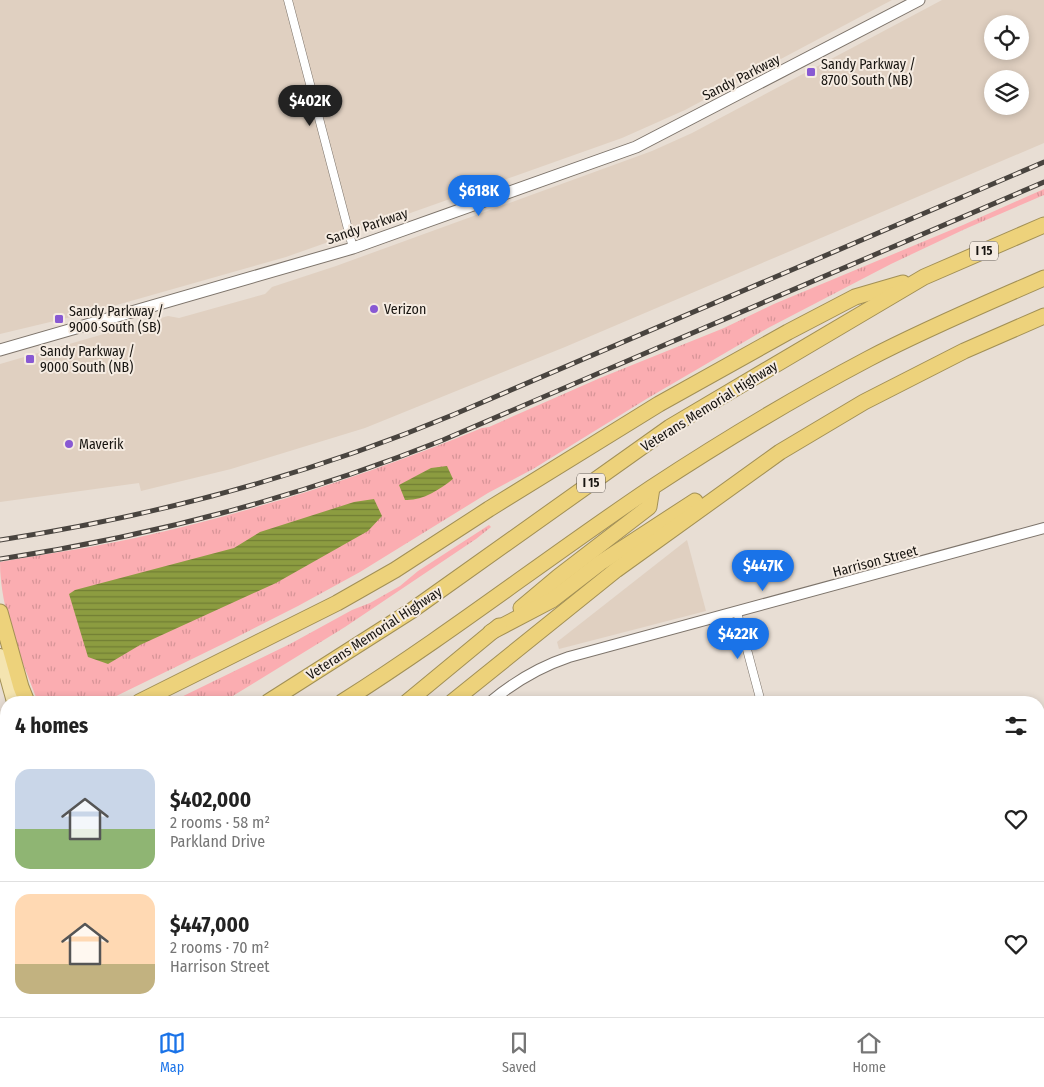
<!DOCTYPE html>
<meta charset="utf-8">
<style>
:root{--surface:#fff;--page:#f6f6f6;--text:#222;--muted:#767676;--line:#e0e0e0;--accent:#1a73e8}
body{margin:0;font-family:"Fira Sans Condensed",sans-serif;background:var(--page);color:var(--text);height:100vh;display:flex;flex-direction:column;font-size:19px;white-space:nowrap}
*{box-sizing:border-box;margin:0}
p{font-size:16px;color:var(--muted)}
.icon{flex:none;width:28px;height:28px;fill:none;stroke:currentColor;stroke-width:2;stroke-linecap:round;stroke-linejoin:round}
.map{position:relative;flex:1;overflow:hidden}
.drawer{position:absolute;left:0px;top:696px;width:1045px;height:321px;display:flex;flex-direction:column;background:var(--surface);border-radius:20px 20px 0 0;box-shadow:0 2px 8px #0003}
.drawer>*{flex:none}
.tools{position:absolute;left:984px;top:15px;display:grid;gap:10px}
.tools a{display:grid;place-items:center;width:45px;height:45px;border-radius:50%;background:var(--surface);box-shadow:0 2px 8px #0003;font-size:25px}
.price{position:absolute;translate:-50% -42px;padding:0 11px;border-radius:18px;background:var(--accent);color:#fff;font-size:16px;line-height:32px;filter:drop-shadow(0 1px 2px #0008)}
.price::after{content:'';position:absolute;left:50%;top:30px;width:15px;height:11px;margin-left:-8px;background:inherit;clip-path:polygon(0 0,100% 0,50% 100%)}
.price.on{background:#222;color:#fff}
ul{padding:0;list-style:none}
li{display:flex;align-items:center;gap:15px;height:125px;padding:0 15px}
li+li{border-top:1px solid var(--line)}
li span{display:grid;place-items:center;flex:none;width:140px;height:100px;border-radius:15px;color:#555}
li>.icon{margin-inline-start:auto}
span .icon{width:60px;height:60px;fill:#fffc;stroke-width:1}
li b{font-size:21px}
h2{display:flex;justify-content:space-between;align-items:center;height:60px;padding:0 15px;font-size:21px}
.menu{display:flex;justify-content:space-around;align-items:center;height:70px;border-top:1px solid var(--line);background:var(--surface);font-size:14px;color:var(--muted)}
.menu a{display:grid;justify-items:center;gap:2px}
.menu .on{color:var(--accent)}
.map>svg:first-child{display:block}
.built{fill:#e0d0c1;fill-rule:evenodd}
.grass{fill:url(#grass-tufts)}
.water{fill:url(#water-rules)}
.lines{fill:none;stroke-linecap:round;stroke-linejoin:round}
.minor-casing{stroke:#7d746b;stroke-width:9}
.tertiary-casing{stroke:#7d746b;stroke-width:12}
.secondary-casing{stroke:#7d746b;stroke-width:13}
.primary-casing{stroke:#a29056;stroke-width:14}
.motorway-casing{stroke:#a29056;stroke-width:17}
.minor{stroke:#fff;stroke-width:8}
.tertiary{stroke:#fff;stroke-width:10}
.secondary{stroke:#fff;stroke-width:11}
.primary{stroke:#f4e4b0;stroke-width:12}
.motorway{stroke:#edd27b;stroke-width:15}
.rail-casing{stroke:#49443f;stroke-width:5}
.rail{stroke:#f5ebe1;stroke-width:3;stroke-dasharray:9;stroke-linecap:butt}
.poi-dot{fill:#8859d3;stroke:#f5ebe1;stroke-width:2}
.labels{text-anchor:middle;stroke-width:4;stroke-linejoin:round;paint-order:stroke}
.shield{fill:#f5ebe1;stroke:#5a544f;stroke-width:1}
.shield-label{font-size:12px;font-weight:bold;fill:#171410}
.poi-label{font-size:14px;fill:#171410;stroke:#f5ebe1;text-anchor:start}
.street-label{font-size:14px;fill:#171410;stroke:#f5ebe1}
</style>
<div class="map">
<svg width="1044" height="1017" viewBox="0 0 1044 1017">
<defs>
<pattern id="grass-tufts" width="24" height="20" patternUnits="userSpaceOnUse" patternTransform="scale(1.25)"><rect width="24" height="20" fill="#fbadb1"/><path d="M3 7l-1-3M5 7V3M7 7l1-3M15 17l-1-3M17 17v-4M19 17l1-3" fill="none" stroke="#d69497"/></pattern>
<pattern id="water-rules" width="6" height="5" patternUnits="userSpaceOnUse" patternTransform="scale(1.25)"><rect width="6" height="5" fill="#8c9c40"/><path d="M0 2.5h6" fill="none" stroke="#717e34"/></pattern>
</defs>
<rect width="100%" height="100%" fill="#e8ded4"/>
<!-- built -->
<g class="built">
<path d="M 0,0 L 892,0 L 685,110 L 622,138 L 286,257 L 92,312 L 0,334 Z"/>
<path d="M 942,0 L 1044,0 L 1044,143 L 565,347 L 365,428 L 231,469 L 141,491 L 139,483 L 0,502 L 0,364 L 135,325 L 168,316 L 179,318 L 265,294 L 272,287 L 336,266 L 652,151 L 692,133 ZM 992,24 L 1020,24 L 1020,51 L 992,51 ZM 992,79 L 1020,79 L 1020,106 L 992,106 Z"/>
<path d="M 687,540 L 706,611 L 559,649 L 557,642 Z"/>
<path d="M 234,1011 L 369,1011 L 370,1017 L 212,1017 Z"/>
</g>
<!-- grass -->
<g class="grass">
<path d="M 1044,189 L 1044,195 L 965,229 L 891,264 L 768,328 L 648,398 L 533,469 L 488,493 L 360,572 L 298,606 L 233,639 L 104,702 L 38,702 C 21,658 0,610 0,562 C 45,554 90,548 135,538 C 254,512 370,474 482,428 L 489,427 L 600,378 L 724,328 L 774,304 L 963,225 Z"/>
<path d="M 489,525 L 491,527 L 476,539 L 345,627 L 223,702 L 171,702 L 290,644 L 352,610 L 370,603 L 400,586 L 418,571 Z"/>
</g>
<!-- water -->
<g class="water">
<path d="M 447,466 L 453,479 C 439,490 422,501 405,500 L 399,485 L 431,468 Z"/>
<path d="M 374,499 L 382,516 L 368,531 L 276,583 L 140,645 L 108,664 L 88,657 L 69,594 L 75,590 L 234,548 L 260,532 L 354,502 Z"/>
</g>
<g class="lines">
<defs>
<g id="minor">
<path d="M 288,0 L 353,248"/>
<path d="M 737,612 L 761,702"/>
<path d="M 586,1011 L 588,1017"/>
<path d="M 802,1011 L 804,1017"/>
</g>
<g id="tertiary">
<path d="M 490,702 C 514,682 539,667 569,657 L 1044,528"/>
<path d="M 379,1011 L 380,1017"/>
</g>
<path id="secondary" d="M 0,350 L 353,248 L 636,147 L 919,0"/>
<g id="primary">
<path d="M 0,655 L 13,702"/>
<path d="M 0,757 L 6,781"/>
<path d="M 65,1011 L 67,1017"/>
<path d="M 96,1011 L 98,1017"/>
</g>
<g id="motorway">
<path d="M 521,608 L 558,577 L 649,507 L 652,488"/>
<path d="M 0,612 L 21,687 L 27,702"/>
<path d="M 491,632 L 552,600 L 600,563 L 695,501"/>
<path d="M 139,702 L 337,603 L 395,570 L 489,509 L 659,404 L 788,332 L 855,297 L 903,283"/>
<path d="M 268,702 L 411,611 L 670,427 L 924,277 L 1044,225"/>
<path d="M 342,702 C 448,635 547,558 651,488 C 721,442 794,398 868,359 C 925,329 985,304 1044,278"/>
<path d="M 407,702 L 499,626"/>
<path d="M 452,702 L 616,570 L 780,452 L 864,402 L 964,351 L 1044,316"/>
<path d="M 0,817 L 6,821"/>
<path d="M 0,844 L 6,841"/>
<path d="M 0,883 L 6,880"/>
<path d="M 0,924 L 6,914"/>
<path d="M 0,961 L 6,959"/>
<path d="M 0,994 L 6,992"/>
<path d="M 110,1011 L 110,1017"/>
</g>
</defs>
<!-- minor casing -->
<use href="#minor" class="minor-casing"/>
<!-- tertiary casing -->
<use href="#tertiary" class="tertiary-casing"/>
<!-- secondary casing -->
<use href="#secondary" class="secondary-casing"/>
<!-- primary casing -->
<use href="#primary" class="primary-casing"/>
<!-- motorway casing -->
<use href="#motorway" class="motorway-casing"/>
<!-- minor -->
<use href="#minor" class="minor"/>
<!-- tertiary -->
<use href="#tertiary" class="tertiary"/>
<!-- secondary -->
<use href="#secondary" class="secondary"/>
<!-- primary -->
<use href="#primary" class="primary"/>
<!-- motorway -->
<use href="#motorway" class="motorway"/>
<defs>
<g id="rail">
<path d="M 0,540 C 156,516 309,475 455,414 L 1044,162"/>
<path d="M 0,559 C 152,536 300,497 443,440 L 1044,182"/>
</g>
</defs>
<!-- rail casing -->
<use href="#rail" class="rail-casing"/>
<!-- rail -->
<use href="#rail" class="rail"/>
</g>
<!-- markers -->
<g class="poi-dot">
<rect x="806" y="67" width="10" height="10" rx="2.5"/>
<circle cx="374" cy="309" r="5"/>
<rect x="54" y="314" width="10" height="10" rx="2.5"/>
<rect x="25" y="354" width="10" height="10" rx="2.5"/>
<circle cx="69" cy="444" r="5"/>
</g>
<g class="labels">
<!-- shield labels -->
<g class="shield">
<rect x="970" y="241.5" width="28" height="19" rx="4"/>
<rect x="577" y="473.5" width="28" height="19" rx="4"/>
</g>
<g class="shield-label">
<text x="984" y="255">I 15</text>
<text x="591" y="487">I 15</text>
</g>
<!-- poi labels -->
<g class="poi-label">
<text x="821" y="69">Sandy Parkway /<tspan x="821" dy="16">8700 South (NB)</tspan></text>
<text x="384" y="314">Verizon</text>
<text x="69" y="316">Sandy Parkway /<tspan x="69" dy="16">9000 South (SB)</tspan></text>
<text x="40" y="356">Sandy Parkway /<tspan x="40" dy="16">9000 South (NB)</tspan></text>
<text x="79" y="449">Maverik</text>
</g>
<!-- street labels -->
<g class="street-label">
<text transform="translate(741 77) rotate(-27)" y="5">Sandy Parkway</text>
<text transform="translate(367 226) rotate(-19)" y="5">Sandy Parkway</text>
<text transform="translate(709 406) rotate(-32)" y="5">Veterans Memorial Highway</text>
<text transform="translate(875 561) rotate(-15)" y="5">Harrison Street</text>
<text transform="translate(374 633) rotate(-33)" y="5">Veterans Memorial Highway</text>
</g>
</g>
</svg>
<div class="tools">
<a><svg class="icon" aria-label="locate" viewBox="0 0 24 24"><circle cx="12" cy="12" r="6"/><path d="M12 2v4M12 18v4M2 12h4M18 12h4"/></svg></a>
<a><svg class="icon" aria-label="layers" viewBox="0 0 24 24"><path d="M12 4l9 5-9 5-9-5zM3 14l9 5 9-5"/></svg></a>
</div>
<b class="price on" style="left:310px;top:127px">$402K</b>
<b class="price" style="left:479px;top:217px">$618K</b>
<b class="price" style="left:763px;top:592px">$447K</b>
<b class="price" style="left:738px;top:660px">$422K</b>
<section class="drawer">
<h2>4 homes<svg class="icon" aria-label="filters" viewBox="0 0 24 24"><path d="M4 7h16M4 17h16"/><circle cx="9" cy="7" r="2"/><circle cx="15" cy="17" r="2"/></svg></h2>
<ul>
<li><span style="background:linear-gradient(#c9d6e8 60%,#8fb573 0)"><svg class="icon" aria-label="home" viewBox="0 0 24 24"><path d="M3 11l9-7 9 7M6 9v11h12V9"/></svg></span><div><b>$402,000</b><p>2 rooms · 58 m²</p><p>Parkland Drive</p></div><svg class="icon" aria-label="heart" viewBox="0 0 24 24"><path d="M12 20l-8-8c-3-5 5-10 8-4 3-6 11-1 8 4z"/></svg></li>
<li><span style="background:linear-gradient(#ffd9b3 70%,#c2b280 0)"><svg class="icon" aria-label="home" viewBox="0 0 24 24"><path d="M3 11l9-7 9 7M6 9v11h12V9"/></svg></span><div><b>$447,000</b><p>2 rooms · 70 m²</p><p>Harrison Street</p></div><svg class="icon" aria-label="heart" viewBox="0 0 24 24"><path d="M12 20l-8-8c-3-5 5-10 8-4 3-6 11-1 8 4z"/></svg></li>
</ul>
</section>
</div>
<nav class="menu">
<a class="on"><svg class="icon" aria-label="map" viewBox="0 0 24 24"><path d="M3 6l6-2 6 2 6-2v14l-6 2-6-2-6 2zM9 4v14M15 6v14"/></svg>Map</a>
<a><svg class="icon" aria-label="saved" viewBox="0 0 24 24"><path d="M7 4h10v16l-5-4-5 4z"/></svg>Saved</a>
<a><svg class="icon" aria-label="home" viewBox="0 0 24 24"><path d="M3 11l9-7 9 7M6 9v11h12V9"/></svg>Home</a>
</nav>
